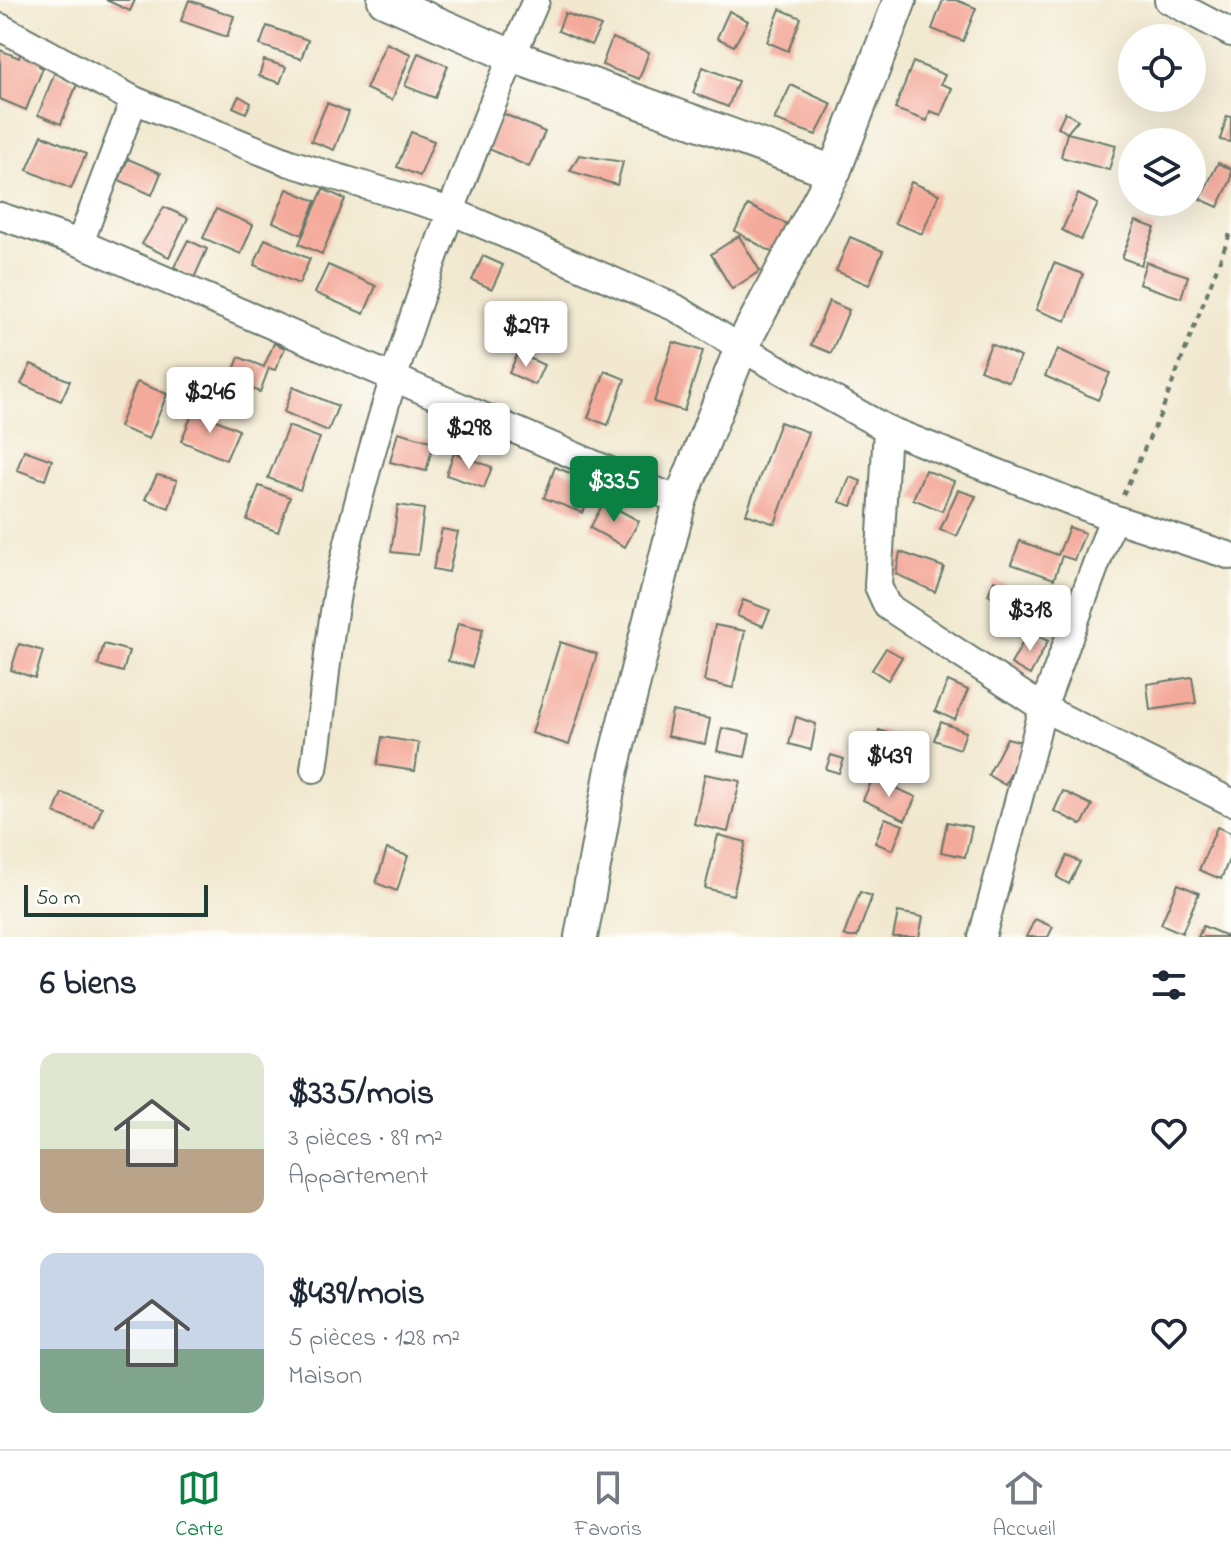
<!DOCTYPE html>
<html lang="fr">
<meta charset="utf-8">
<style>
:root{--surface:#fff;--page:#f6f6f7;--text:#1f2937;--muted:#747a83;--line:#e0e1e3;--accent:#0b8043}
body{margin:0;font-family:"Indie Flower",sans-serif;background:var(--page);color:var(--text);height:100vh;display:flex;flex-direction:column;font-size:30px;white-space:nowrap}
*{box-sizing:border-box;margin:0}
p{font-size:26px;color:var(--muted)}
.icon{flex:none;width:44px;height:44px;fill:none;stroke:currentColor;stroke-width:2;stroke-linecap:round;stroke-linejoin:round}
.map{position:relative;height:937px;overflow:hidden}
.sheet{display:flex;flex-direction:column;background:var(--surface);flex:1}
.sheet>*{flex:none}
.fabs{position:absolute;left:1118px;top:24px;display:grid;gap:16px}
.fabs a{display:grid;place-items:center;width:88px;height:88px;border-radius:50%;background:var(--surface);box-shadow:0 8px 32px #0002;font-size:40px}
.scale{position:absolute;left:24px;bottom:20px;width:184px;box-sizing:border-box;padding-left:8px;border:4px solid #1f3d34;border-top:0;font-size:22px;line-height:28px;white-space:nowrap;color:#1f3d34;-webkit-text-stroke:6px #fdfcf7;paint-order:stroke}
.price{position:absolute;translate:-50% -68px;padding:0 18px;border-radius:8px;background:#fff;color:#222;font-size:26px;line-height:52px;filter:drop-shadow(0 2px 4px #0008)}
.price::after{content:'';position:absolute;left:50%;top:48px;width:24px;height:18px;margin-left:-12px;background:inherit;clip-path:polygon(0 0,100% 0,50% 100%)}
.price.selected{background:var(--accent);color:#fff}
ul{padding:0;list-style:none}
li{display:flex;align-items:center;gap:24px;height:200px;padding:0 40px}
li span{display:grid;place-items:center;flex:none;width:224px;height:160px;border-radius:16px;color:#555}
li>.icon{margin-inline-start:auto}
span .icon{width:96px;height:96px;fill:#fffc;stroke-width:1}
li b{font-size:34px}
h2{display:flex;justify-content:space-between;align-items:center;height:96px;padding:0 40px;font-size:34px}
.tabs{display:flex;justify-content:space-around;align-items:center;height:112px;border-top:2px solid var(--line);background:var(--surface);font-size:22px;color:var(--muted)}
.tabs a{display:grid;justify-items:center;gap:4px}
.tabs .selected{color:var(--accent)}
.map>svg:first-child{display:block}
.building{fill:#f4aa9b}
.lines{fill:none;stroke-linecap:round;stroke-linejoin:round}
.minor-casing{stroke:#68796a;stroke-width:30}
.tertiary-casing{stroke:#68796a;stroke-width:36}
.path{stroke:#68796a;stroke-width:4;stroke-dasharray:6 6;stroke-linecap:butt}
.minor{stroke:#fff;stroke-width:26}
.tertiary{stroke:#fff;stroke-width:32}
</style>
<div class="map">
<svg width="1231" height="937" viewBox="0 0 1231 937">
<rect width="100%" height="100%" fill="#fdfcf7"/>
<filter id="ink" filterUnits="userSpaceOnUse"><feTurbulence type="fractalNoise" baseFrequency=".0125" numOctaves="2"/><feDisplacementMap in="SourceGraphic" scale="16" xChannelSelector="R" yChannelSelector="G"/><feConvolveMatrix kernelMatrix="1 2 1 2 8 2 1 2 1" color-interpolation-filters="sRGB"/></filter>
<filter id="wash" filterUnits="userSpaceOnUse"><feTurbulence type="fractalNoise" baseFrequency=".006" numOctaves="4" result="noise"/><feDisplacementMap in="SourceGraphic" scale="32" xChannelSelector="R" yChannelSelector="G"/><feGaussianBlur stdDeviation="1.8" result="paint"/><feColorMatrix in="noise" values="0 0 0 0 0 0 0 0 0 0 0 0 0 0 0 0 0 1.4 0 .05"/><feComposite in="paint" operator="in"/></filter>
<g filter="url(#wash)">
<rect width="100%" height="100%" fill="#f1e8cf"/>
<g id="blocks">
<!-- building -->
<g class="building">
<path d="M 106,0 L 135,0 L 130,11 Z"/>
<path d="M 189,0 L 234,16 L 227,37 L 181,21 Z"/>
<path d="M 943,0 L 956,0 L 976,8 L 963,41 L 932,29 Z"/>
<path d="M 780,9 L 801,18 L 788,51 L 767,42 Z"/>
<path d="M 729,11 L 748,21 L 734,46 L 717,38 Z"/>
<path d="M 565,13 L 601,26 L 591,45 L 558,31 Z"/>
<path d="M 267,26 L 308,40 L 301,59 L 260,45 Z"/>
<path d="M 612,38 L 649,52 L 639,79 L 602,65 Z"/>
<path d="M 386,43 L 411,54 L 392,100 L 366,89 Z"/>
<path d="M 22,49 L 42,57 L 39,66 L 43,68 L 26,110 L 0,99 L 0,50 L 19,58 Z"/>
<path d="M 418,53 L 448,66 L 435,98 L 405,86 Z"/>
<path d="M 264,60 L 286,67 L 280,83 L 259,76 Z"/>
<path d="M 913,62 L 945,75 L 941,84 L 952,88 L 941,115 L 930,111 L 927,121 L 895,109 Z"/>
<path d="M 703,67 L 738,81 L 728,107 L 693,93 Z"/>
<path d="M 55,72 L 78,82 L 61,124 L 38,115 Z"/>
<path d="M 791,85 L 832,104 L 816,135 L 774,120 Z"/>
<path d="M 239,96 L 251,103 L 246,113 L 233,107 Z"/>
<path d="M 327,103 L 349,112 L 334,150 L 311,141 Z"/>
<path d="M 1065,112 L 1078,120 L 1067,133 L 1116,145 L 1109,170 L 1061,157 L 1067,133 L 1058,127 Z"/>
<path d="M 502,113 L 545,132 L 529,167 L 487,148 Z"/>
<path d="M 1227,116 L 1231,117 L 1231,142 L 1220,140 Z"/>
<path d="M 411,132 L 434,141 L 420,176 L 397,167 Z"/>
<path d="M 42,135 L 86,154 L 71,189 L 27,170 Z"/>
<path d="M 579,155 L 623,162 L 617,185 L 570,171 Z"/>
<path d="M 128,159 L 161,173 L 152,195 L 119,180 Z"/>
<path d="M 1218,163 L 1231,169 L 1231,180 L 1218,207 L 1200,199 Z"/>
<path d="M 911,182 L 939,194 L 922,234 L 895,223 Z"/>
<path d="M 287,189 L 316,201 L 302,235 L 273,222 Z"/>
<path d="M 323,189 L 345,199 L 322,254 L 299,244 Z"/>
<path d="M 1078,194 L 1098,204 L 1081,240 L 1062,230 Z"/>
<path d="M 748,205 L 791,226 L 773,253 L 735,231 Z"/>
<path d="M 164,207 L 188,218 L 169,257 L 142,244 Z"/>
<path d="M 216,209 L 253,225 L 241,254 L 203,238 Z"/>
<path d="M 1136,221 L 1155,228 L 1141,265 L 1122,258 Z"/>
<path d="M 739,236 L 760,271 L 732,289 L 711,254 Z"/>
<path d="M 850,237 L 883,251 L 869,285 L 836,271 Z"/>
<path d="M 265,239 L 310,259 L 299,284 L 254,265 Z"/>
<path d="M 188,240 L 207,249 L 194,278 L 174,267 Z"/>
<path d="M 483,256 L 503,265 L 492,289 L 472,280 Z"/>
<path d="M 1146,262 L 1188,276 L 1181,298 L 1139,284 Z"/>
<path d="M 1054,263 L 1083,274 L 1066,321 L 1036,310 Z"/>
<path d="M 328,265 L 376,286 L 364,314 L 315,293 Z"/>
<path d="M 829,301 L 849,310 L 831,353 L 811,345 Z"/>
<path d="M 673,342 L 703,351 L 684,411 L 654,402 Z"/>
<path d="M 274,343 L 285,348 L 275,370 L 269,368 L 260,392 L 230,381 L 239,357 L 264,367 Z"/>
<path d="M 991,344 L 1020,357 L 1009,382 L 980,370 Z"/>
<path d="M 1058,349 L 1110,373 L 1098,400 L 1045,376 Z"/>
<path d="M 518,353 L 544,365 L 535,385 L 509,373 Z"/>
<path d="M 31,364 L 70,381 L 61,401 L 21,384 Z"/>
<path d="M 605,371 L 625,379 L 608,425 L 588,418 Z"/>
<path d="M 137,382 L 167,394 L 149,439 L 119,427 Z"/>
<path d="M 293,387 L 338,406 L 328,431 L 284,412 Z"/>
<path d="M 194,410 L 239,430 L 226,460 L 181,441 Z"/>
<path d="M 780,422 L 808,432 L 775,524 L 746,514 Z"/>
<path d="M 288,426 L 320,438 L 300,490 L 268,478 Z"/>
<path d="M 398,432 L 434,442 L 426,471 L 390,462 Z"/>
<path d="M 24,450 L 52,460 L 45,480 L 17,470 Z"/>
<path d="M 454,453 L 492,467 L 484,488 L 446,475 Z"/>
<path d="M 555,467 L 595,483 L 583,513 L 544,498 Z"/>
<path d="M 925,470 L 954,481 L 942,511 L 913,499 Z"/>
<path d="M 157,475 L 177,480 L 169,508 L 145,499 Z"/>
<path d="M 850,477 L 861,481 L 852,506 L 840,502 Z"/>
<path d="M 259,486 L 290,497 L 278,532 L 247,520 Z"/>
<path d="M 958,490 L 976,496 L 957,536 L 940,530 Z"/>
<path d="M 604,502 L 639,521 L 625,547 L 590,528 Z"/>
<path d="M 398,505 L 424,509 L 418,555 L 391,552 Z"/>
<path d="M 1069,527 L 1085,533 L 1074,560 L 1062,556 L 1054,579 L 1011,564 L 1020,541 L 1058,555 Z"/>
<path d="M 442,529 L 458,532 L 449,572 L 433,569 Z"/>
<path d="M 900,552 L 944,567 L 935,592 L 896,574 Z"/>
<path d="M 994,580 L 1020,590 L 1014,605 L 988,595 Z"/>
<path d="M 743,600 L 770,610 L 763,626 L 737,616 Z"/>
<path d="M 458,623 L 483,629 L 472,667 L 448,661 Z"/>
<path d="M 715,625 L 745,631 L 733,688 L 704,681 Z"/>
<path d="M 1029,631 L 1048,641 L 1030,675 L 1011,664 Z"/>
<path d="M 560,642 L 597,654 L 569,745 L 532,733 Z"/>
<path d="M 19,644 L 43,651 L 35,678 L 11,670 Z"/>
<path d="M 104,644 L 129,651 L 123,672 L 98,665 Z"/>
<path d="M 886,648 L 902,657 L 888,680 L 872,670 Z"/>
<path d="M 1192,677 L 1196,703 L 1150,710 L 1147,684 Z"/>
<path d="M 948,681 L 968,690 L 955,720 L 935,711 Z"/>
<path d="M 672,711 L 710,719 L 705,744 L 667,736 Z"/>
<path d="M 796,717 L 816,724 L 811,750 L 789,744 Z"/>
<path d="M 941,722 L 966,732 L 960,749 L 934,740 Z"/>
<path d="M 722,728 L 750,734 L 745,757 L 717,751 Z"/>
<path d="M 879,730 L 896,736 L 885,765 L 869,760 Z"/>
<path d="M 382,737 L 419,743 L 415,771 L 377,765 Z"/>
<path d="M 1007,738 L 1025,743 L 1005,785 L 988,775 Z"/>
<path d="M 831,755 L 844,759 L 839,773 L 826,769 Z"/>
<path d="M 705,774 L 740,781 L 728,832 L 694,824 Z"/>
<path d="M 873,778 L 916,797 L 905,820 L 863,800 Z"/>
<path d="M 1063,791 L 1092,805 L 1082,825 L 1054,811 Z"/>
<path d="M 62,793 L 102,807 L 94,828 L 54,813 Z"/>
<path d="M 885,818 L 903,825 L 893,850 L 875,843 Z"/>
<path d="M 947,822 L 972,827 L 965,857 L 941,852 Z"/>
<path d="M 1217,827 L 1231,833 L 1231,855 L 1221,879 L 1199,870 Z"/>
<path d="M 718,835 L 746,842 L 733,895 L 705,888 Z"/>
<path d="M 387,849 L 408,856 L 397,891 L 376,883 Z"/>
<path d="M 1067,856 L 1080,862 L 1069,884 L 1057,877 Z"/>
<path d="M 1178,884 L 1199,893 L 1182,933 L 1161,924 Z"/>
<path d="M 860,892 L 872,896 L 857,937 L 849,937 L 844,935 Z"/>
<path d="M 898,912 L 923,917 L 919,937 L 893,937 Z"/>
<path d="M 1035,919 L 1053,927 L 1048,937 L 1026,937 Z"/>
<path d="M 1203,926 L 1229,937 L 1198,937 Z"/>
</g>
</g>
</g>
<g filter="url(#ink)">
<use href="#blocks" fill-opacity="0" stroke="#68796a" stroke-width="2"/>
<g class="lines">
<defs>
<g id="minor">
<path d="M 1168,0 L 1231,33"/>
<path d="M 0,27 L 134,100 L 290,163 L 451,211 L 676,308 L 741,348 L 887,429 L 1113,518 L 1231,556"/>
<path d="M 0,216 L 80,243 L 680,501"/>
<path d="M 80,243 L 134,100"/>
<path d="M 887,429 L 878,586 L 887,606 L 1043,708 L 1231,802"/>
<path d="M 314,769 C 324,702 328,631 343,564 C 388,370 457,183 536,0"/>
<path d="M 982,937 L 1043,708 L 1113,518"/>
</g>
<g id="tertiary">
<path d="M 384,0 L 512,56 L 834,172"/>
<path d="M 581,937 L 612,769 L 680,501 L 741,348 L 834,172 L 900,0"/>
</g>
</defs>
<!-- minor casing -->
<use href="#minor" class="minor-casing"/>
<!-- tertiary casing -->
<use href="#tertiary" class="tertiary-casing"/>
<!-- path -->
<path class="path" d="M 1123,495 L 1161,413 L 1231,231"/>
<!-- minor -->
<use href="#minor" class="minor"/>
<!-- tertiary -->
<use href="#tertiary" class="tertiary"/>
</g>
</g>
</svg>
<div class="fabs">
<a><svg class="icon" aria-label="locate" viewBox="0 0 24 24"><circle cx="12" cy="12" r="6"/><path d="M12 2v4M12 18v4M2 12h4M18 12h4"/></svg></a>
<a><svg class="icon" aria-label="layers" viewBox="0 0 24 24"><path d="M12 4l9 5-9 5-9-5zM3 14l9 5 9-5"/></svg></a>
</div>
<div class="scale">50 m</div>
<b class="price" style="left:526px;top:369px">$297</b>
<b class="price" style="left:210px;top:435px">$246</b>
<b class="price" style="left:469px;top:471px">$298</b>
<b class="price selected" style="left:614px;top:524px">$335</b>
<b class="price" style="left:1030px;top:653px">$318</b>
<b class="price" style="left:889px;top:799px">$439</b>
</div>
<section class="sheet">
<h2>6 biens<svg class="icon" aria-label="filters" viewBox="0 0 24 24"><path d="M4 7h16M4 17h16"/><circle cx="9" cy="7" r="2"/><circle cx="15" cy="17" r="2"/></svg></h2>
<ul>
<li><span style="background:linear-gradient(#dfe7d0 60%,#b9a48a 0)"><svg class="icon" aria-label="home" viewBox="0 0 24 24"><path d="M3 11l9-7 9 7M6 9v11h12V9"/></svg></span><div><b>$335/mois</b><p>3 pièces · 89 m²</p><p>Appartement</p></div><svg class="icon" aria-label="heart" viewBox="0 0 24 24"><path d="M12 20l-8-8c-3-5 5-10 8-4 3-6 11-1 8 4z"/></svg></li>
<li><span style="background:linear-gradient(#c9d6e8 60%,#7fa58c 0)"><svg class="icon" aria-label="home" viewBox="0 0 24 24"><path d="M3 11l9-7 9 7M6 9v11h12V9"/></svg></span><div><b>$439/mois</b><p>5 pièces · 128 m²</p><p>Maison</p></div><svg class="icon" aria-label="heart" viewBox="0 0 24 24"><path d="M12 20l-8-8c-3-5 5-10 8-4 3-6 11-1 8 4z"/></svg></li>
</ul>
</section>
<nav class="tabs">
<a class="selected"><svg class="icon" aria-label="map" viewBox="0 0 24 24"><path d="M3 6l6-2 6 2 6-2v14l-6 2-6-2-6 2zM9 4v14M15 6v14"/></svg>Carte</a>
<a><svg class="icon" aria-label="saved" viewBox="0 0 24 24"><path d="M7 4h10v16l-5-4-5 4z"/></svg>Favoris</a>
<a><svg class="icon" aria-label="home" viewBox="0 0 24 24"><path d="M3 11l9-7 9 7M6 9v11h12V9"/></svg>Accueil</a>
</nav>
